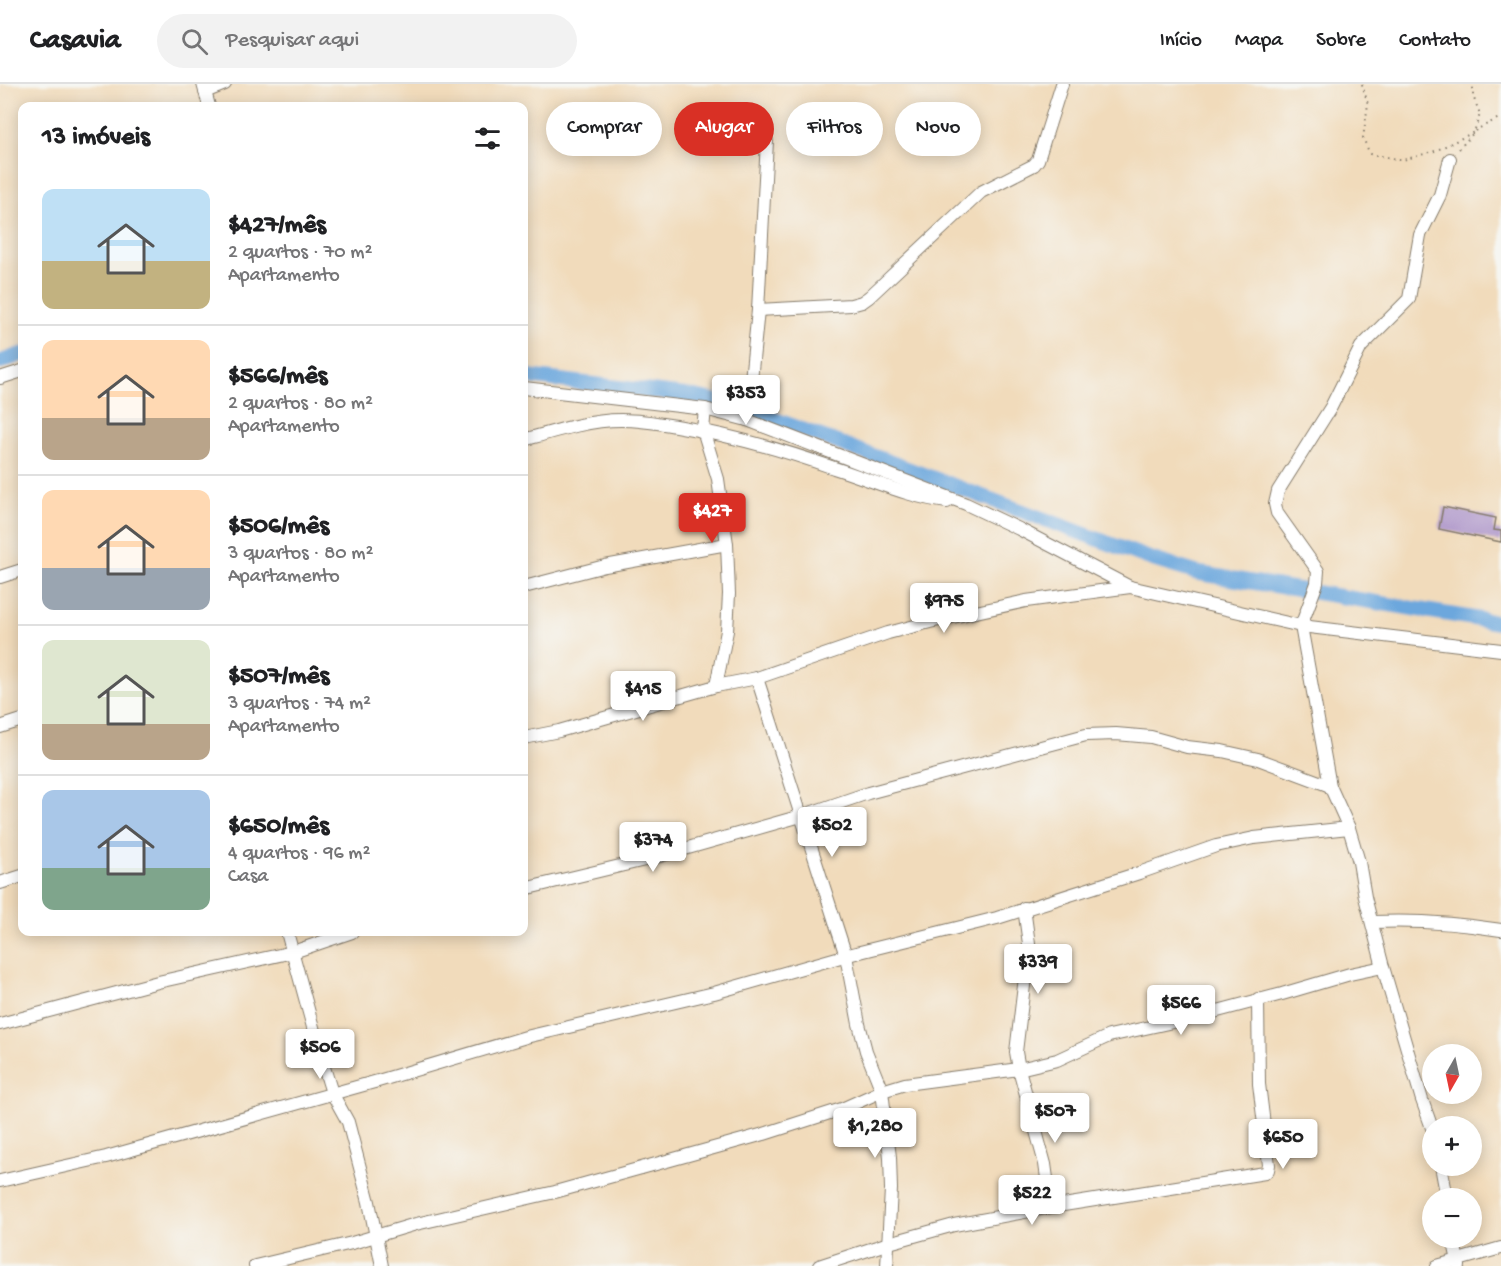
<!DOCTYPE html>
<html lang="pt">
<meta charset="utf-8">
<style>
:root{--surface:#fff;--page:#f2f2f2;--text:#202124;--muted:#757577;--line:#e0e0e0;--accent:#d93025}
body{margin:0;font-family:"Gochi Hand",sans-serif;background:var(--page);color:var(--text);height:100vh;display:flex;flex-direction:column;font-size:22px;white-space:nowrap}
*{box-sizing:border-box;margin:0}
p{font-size:20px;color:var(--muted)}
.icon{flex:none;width:33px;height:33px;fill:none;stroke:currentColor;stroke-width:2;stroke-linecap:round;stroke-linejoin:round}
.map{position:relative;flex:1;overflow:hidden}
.sheet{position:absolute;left:18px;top:18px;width:510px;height:834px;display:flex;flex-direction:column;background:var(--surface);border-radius:12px;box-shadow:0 3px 15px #0003}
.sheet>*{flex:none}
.top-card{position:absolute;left:546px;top:18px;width:570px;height:54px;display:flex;gap:12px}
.needle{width:39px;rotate:189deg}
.tools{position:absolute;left:1422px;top:960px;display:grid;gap:12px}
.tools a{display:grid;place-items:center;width:60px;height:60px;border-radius:50%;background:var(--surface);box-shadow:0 3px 15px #0003;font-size:30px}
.price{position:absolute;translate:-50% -51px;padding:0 14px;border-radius:6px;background:#fff;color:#222;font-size:20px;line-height:39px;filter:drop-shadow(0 2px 3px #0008)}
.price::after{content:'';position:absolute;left:50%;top:36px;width:18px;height:14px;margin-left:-9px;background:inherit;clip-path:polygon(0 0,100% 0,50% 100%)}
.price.current{background:var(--accent);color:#fff}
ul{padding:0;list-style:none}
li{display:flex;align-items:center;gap:18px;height:150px;padding:0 24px}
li+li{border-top:2px solid var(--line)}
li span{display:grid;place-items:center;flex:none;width:168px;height:120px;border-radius:12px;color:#555}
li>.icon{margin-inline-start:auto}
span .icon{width:72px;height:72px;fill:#fffc;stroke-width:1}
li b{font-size:26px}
h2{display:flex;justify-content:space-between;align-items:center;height:72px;padding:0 24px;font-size:26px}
.chip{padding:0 21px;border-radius:27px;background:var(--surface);box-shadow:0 3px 15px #0003;font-size:21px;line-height:54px}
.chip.current{background:var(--accent);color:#fff}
header{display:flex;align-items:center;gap:36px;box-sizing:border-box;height:84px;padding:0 30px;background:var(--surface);border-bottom:2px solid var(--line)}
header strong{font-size:28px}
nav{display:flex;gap:33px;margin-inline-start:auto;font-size:21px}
.search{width:420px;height:54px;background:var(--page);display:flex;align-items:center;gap:15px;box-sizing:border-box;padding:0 21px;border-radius:33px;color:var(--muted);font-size:22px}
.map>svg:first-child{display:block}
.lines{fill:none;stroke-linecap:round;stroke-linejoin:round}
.canal{stroke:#6ca7dd;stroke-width:15}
.building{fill:#b6a0ce}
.minor-casing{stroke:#867c6c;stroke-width:14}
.path{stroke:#867c6c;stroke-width:2;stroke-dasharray:1.5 4.5;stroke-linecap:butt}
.minor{stroke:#fff;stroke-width:12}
</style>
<header>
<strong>Casavia</strong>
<div class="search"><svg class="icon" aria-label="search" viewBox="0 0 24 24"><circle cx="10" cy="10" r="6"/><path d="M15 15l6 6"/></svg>Pesquisar aqui</div>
<nav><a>Início</a><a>Mapa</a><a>Sobre</a><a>Contato</a></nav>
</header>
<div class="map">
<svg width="1501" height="1182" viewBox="0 0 1501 1182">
<rect width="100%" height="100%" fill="#f6f6f2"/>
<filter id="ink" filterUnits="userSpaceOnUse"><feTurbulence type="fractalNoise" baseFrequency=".0167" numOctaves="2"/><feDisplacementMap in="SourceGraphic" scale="12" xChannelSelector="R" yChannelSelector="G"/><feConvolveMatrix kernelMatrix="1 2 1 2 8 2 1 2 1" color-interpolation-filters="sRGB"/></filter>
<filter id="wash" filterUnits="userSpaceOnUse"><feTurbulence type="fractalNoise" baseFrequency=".008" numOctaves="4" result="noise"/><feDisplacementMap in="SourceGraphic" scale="24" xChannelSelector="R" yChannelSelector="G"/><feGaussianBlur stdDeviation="1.35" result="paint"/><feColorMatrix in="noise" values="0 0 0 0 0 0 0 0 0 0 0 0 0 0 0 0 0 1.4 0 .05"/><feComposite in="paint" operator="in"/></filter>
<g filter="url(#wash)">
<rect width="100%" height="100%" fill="#f1dbbb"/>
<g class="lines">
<!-- canal -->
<g class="canal">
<path d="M 0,278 L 22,270"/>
<path d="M 524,292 L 697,313 L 739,322 L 1151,475 L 1197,489 L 1501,539"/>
</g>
</g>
<g id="blocks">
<!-- building -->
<path class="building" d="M 1443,423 L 1496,434 L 1494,446 L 1501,447 L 1501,458 L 1439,445 Z"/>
</g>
</g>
<g filter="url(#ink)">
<use href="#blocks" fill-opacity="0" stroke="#867c6c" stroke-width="1.5"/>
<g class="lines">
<defs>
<g id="minor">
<path d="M 203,0 L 209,22"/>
<path d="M 205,8 L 225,0"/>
<path d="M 758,226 L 851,221 L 862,218 L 869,213 L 981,108 L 1034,81 L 1038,76 L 1062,0"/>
<path d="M 0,294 L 22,287"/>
<path d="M 524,304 L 705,325 L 747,336 L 966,420 L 1019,445 L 1130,503 L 1301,542 L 1501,566"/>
<path d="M 705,325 L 703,346 L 718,395 L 727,460 L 729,510 L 727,547 L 716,602"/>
<path d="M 747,336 L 758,226 L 767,57"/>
<path d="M 524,356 C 555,347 589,336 621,336 C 640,336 658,339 676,342 C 730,351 783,366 834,384 C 872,396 908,413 947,418"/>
<path d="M 0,493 L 22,486"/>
<path d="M 524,503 L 605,482 L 727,460"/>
<path d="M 757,594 L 846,872 L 859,940 L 866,967 L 882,1007 L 890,1073 L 891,1105 L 887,1182"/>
<path d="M 0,643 L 22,636"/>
<path d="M 524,654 L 559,647 L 716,602 L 757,594 L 888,549 L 930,538 L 1026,517 L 1130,503"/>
<path d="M 0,799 L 22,792"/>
<path d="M 524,805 L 649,775 L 801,732 L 868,709 L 1086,651 L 1116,650 L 1151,653 L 1187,663 L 1222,667 L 1258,675 L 1330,702"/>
<path d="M 1024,824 L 1029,860 L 1016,968 L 1019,985 L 1045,1080 L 1051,1123"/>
<path d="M 1372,838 C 1416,836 1458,839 1501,846"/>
<path d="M 287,848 L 323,980 L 332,1009 L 348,1038 L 369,1118 L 382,1182"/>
<path d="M 0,940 L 158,898 L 293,868 L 352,848"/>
<path d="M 1432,1044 L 1422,1016 L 1383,883 L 1365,813 L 1359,778 L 1349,744 L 1330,702 L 1301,542 L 1317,499 L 1318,487 L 1277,429 L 1275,420 L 1278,407 L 1331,323 L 1361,263 L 1409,215 L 1420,151 L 1440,111 L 1450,75"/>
<path d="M 1441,1082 L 1447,1114"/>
<path d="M 0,1097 L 106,1073 L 378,997 L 526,953 L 714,909 L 844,872 L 997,834 L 1139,789 L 1216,762 L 1254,754 L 1349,744"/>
<path d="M 1453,1154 L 1459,1182"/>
<path d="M 255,1182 L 352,1159 L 416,1140 L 555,1108 L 764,1050 L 842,1025 L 882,1007 L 905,1000 L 1019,985 L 1057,976 L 1109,952 L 1191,934 L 1282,910 L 1350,890 L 1383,883"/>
<path d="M 819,1182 L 889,1159 L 954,1141 L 1051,1123 L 1265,1089 L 1268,1086 L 1269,1081 L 1259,1000 L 1258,915"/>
<path d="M 1437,1182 L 1501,1164"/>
</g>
</defs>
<!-- minor casing -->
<use href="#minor" class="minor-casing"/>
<!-- path -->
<g class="path">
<path d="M 1362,0 L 1368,20 L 1363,54 L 1370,70 L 1403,76 L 1435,67 L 1474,48 L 1480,30 L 1473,12 L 1473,0"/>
<path d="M 1459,65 L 1476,46 L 1501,33"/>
</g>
<!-- minor -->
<use href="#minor" class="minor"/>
</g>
</g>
</svg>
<div class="tools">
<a><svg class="needle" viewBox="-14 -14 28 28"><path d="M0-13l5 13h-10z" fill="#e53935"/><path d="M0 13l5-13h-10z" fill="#757577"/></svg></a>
<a>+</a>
<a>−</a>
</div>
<b class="price" style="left:746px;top:342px">$353</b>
<b class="price current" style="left:712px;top:460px">$427</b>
<b class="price" style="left:944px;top:550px">$975</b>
<b class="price" style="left:643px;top:638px">$415</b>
<b class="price" style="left:832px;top:774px">$502</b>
<b class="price" style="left:653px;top:789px">$374</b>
<b class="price" style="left:1038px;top:911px">$339</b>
<b class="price" style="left:1181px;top:952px">$566</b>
<b class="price" style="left:320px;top:996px">$506</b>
<b class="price" style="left:1055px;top:1060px">$507</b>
<b class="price" style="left:875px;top:1075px">$1,280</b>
<b class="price" style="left:1283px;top:1086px">$650</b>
<b class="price" style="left:1032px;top:1142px">$522</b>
<div class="top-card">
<a class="chip">Comprar</a>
<a class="chip current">Alugar</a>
<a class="chip">Filtros</a>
<a class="chip">Novo</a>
</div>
<section class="sheet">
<h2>13 imóveis<svg class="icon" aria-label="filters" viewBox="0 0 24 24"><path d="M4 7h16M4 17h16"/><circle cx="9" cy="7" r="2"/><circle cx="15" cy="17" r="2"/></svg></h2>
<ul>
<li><span style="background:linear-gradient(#bfe0f5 60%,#c2b280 0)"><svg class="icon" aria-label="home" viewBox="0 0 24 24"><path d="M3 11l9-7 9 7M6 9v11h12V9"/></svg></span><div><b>$427/mês</b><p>2 quartos · 70 m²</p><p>Apartamento</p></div></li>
<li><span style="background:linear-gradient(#ffd9b3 65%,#b9a48a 0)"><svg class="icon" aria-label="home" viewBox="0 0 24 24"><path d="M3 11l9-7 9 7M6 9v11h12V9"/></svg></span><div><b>$566/mês</b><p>2 quartos · 80 m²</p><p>Apartamento</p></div></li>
<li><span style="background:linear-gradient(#ffd9b3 65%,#9aa5b1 0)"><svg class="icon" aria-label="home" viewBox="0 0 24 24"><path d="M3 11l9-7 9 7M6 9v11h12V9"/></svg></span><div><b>$506/mês</b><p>3 quartos · 80 m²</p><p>Apartamento</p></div></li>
<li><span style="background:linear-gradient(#dfe7d0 70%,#b9a48a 0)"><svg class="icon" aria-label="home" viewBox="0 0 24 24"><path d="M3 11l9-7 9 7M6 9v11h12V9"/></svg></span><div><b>$507/mês</b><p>3 quartos · 74 m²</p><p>Apartamento</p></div></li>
<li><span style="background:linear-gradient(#a9c7e8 65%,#7fa58c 0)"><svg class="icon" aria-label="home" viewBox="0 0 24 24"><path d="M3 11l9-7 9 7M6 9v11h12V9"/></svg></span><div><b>$650/mês</b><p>4 quartos · 96 m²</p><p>Casa</p></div></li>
</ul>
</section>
</div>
